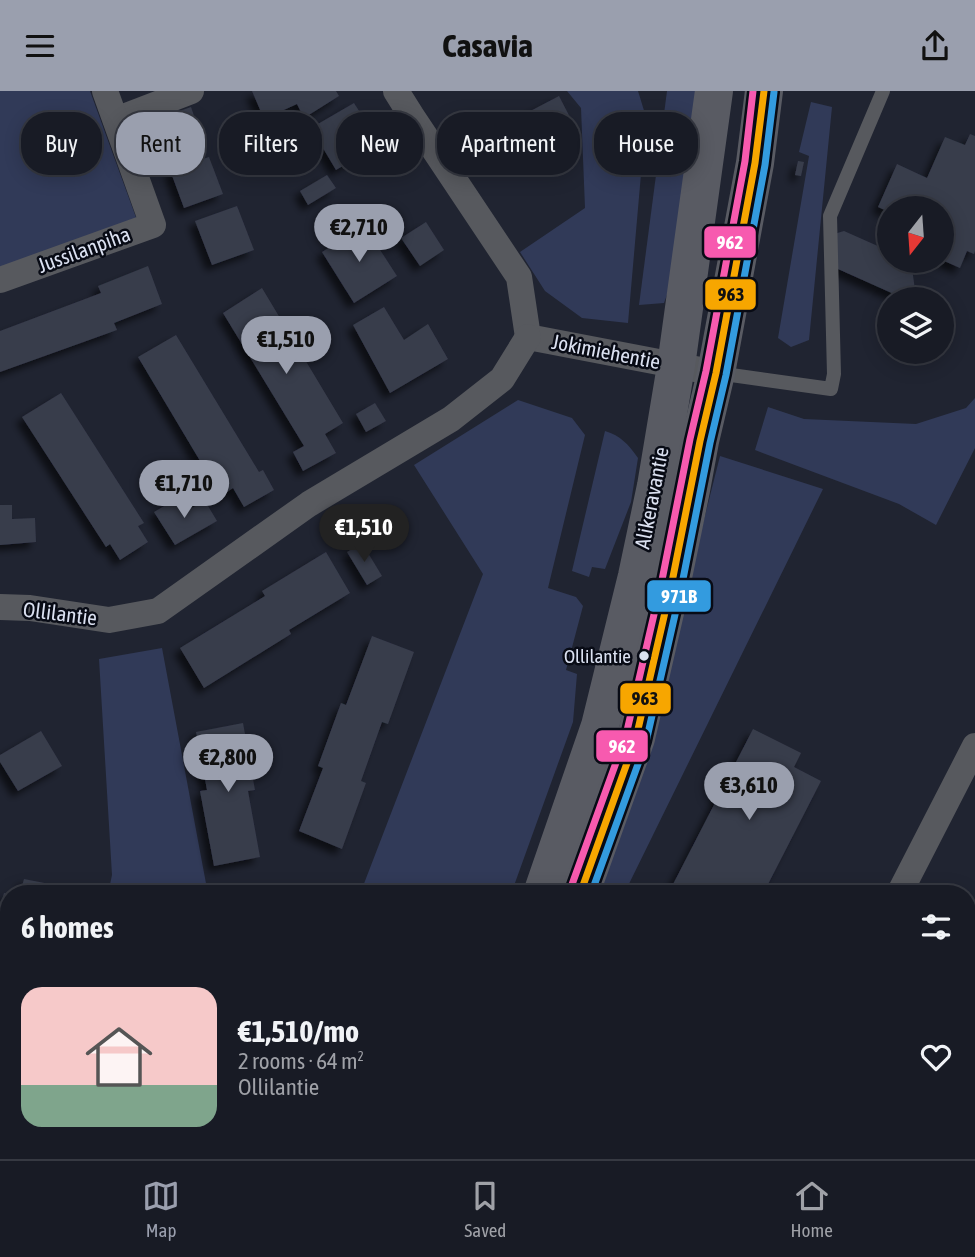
<!DOCTYPE html>
<meta charset="utf-8">
<style>
:root{--surface:#181b25;--page:#252832;--text:#f1f3f6;--muted:#9fa1a7;--line:#363942;--accent:#9a9fae}
body{margin:0;font-family:"Asap Condensed",sans-serif;background:var(--page);color:var(--text);height:100vh;display:flex;flex-direction:column;font-size:26px;white-space:nowrap}
*{box-sizing:border-box;margin:0}
p{font-size:23px;color:var(--muted)}
.icon{flex:none;width:38px;height:38px;fill:none;stroke:currentColor;stroke-width:2;stroke-linecap:round;stroke-linejoin:round}
.map{position:relative;flex:1;overflow:hidden}
.details{position:absolute;left:0px;top:794px;width:976px;height:275px;display:flex;flex-direction:column;background:var(--surface);border-radius:28px 28px 0 0;box-shadow:0 4px 18px #0003,0 0 0 2px var(--line)}
.details>*{flex:none}
.hud{position:absolute;left:21px;top:21px;width:934px;height:63px;display:flex;gap:14px}
.needle{width:46px;rotate:197deg}
.controls{position:absolute;left:877px;top:105px;display:grid;gap:14px}
.controls a{display:grid;place-items:center;width:77px;height:77px;border-radius:50%;background:var(--surface);box-shadow:0 4px 18px #0003,0 0 0 2px var(--line);font-size:35px}
.price{position:absolute;translate:-50% -60px;padding:0 16px;border-radius:24px;background:var(--accent);color:#111;font-size:23px;line-height:46px;filter:drop-shadow(0 2px 4px #0008)}
.price::after{content:'';position:absolute;left:50%;top:42px;width:21px;height:16px;margin-left:-10px;background:inherit;clip-path:polygon(0 0,100% 0,50% 100%)}
.price.current{background:#222;color:#fff}
ul{padding:0;list-style:none}
li{display:flex;align-items:center;gap:21px;height:175px;padding:0 21px}
li+li{border-top:2px solid var(--line)}
li span{display:grid;place-items:center;flex:none;width:196px;height:140px;border-radius:21px;color:#555}
li>.icon{margin-inline-start:auto}
span .icon{width:84px;height:84px;fill:#fffc;stroke-width:1}
li b{font-size:30px}
h2{display:flex;justify-content:space-between;align-items:center;height:84px;padding:0 21px;font-size:30px}
.pill{padding:0 24px;border-radius:28px;background:var(--surface);box-shadow:0 4px 18px #0003,0 0 0 2px var(--line);font-size:24px;line-height:63px}
.pill.current{background:var(--accent);color:#111}
header{display:flex;justify-content:space-between;align-items:center;height:91px;padding:0 21px;background:var(--accent);color:#111;font-size:32px;font-weight:700}
.tab-bar{display:flex;justify-content:space-around;align-items:center;height:98px;border-top:2px solid var(--line);background:var(--surface);font-size:19px;color:var(--muted)}
.tab-bar a{display:grid;justify-items:center;gap:4px}
.tab-bar .current{color:var(--accent)}
.map>svg:first-child{display:block}
.green{fill:#313a58}
.water{fill:#090b3a}
.building{fill:#383c4c;filter:url(#shadow)}
.lines{fill:none;stroke-linecap:round;stroke-linejoin:round}
.lane{stroke:#57595e;stroke-width:14}
.street{stroke:#57595e;stroke-width:26}
.secondary{stroke:#595b63;stroke-width:38}
.bus-1-casing{stroke:#080b15;stroke-width:12}
.bus-2-casing{stroke:#080b15;stroke-width:12}
.bus-3-casing{stroke:#080b15;stroke-width:12}
.bus-1{stroke:#f7a600;stroke-width:7}
.bus-2{stroke:#339bdf;stroke-width:7}
.bus-3{stroke:#f75aaf;stroke-width:7}
.bus-dot{fill:#dbe1f1;stroke:#080b15;stroke-width:2.5}
.labels{text-anchor:middle;stroke-width:5;stroke-linejoin:round;paint-order:stroke}
.bus-label{font-size:19px;fill:#dbe1f1;stroke:#080b15;text-anchor:end}
.street-label{font-size:21px;fill:#dbe1f1;stroke:#080b15}
.line-badge{stroke:#080b15;stroke-width:2.5}
.badge-label{font-size:19px;text-anchor:middle;font-weight:bold;fill:#fff}
.pale-badge-label{font-size:19px;text-anchor:middle;font-weight:bold;fill:#111}
</style>
<header><svg class="icon" aria-label="menu" viewBox="0 0 24 24"><path d="M4 6h16M4 12h16M4 18h16"/></svg>Casavia<svg class="icon" aria-label="share" viewBox="0 0 24 24"><path d="M12 15V3M7 8l5-5 5 5M5 13v7h14v-7"/></svg></header>
<div class="map">
<svg width="975" height="1068" viewBox="0 0 975 1068">
<defs>
<filter id="shadow"><feDropShadow dx="-6" dy="6" stdDeviation="3.5" flood-color="#0009"/></filter>
</defs>
<rect width="100%" height="100%" fill="#202431"/>
<!-- green -->
<g class="green">
<path d="M 0,0 L 90,0 L 138,132 L 0,180 Z"/>
<path d="M 567,0 L 638,0 L 646,26 L 628,232 L 582,227 L 545,200 L 520,161 L 585,117 L 581,17 Z"/>
<path d="M 667,0 L 696,0 L 678,173 L 664,212 L 639,214 Z"/>
<path d="M 811,11 L 832,16 L 809,249 L 791,256 L 778,247 L 809,65 L 799,61 Z"/>
<path d="M 975,307 L 975,357 L 936,434 L 899,413 L 755,359 L 768,316 L 804,328 L 916,333 L 966,317 Z"/>
<path d="M 518,309 L 572,327 L 585,344 L 548,497 L 576,506 L 583,515 L 566,579 L 577,583 L 573,631 L 511,803 L 360,803 L 483,483 L 414,374 Z"/>
<path d="M 605,340 C 621,345 628,353 638,367 L 631,411 L 605,478 L 592,476 L 589,486 L 572,480 Z"/>
<path d="M 720,365 L 823,398 L 624,803 L 592,803 L 647,655 Z"/>
<path d="M 162,557 L 208,803 L 108,803 L 112,784 L 99,568 Z"/>
<path d="M 0,964 L 9,965 L 9,1060 L 395,1061 L 391,1068 L 0,1068 Z"/>
<path d="M 474,1061 L 506,1061 L 505,1068 L 473,1068 Z"/>
</g>
<!-- water -->
<path class="water" d="M 0,893 L 9,898 L 9,935 L 5,936 L 0,935 Z"/>
<!-- building -->
<g class="building">
<path d="M 252,0 L 336,0 L 339,5 L 304,27 L 297,13 L 264,28 Z"/>
<path d="M 559,5 L 574,34 L 534,55 L 519,26 Z"/>
<path d="M 354,12 L 380,53 L 336,79 L 311,37 Z"/>
<path d="M 191,16 L 206,60 L 168,74 L 151,30 Z"/>
<path d="M 970,43 L 975,45 L 975,160 L 974,163 L 967,160 L 960,177 L 942,169 L 942,117 L 889,117 L 889,121 L 878,116 L 897,73 L 927,87 L 945,46 L 965,54 Z"/>
<path d="M 209,66 L 223,103 L 184,117 L 170,79 Z"/>
<path d="M 798,70 L 804,71 L 801,85 L 795,84 Z"/>
<path d="M 327,84 L 336,97 L 308,114 L 300,100 Z"/>
<path d="M 237,115 L 254,159 L 212,174 L 195,130 Z"/>
<path d="M 426,131 L 444,159 L 420,175 L 401,147 Z"/>
<path d="M 364,134 L 397,185 L 354,212 L 322,161 Z"/>
<path d="M 844,140 L 889,160 L 889,170 L 911,170 L 916,206 L 905,208 L 838,178 L 834,143 Z"/>
<path d="M 148,175 L 162,213 L 114,232 L 117,239 L 0,281 L 0,240 L 101,202 L 98,195 Z"/>
<path d="M 262,197 L 343,332 L 325,343 L 336,362 L 303,380 L 293,361 L 304,355 L 223,222 Z"/>
<path d="M 384,216 L 404,249 L 428,233 L 448,268 L 390,302 L 353,234 Z"/>
<path d="M 176,244 L 259,381 L 263,379 L 274,399 L 244,416 L 233,397 L 221,405 L 138,266 Z"/>
<path d="M 61,302 L 144,432 L 138,435 L 148,451 L 120,469 L 110,453 L 106,456 L 22,326 Z"/>
<path d="M 375,312 L 386,330 L 366,341 L 356,323 Z"/>
<path d="M 178,407 L 186,420 L 205,410 L 217,430 L 175,454 L 154,421 Z"/>
<path d="M 0,414 L 12,414 L 12,428 L 35,427 L 36,451 L 0,454 Z"/>
<path d="M 362,452 L 382,485 L 367,494 L 347,461 Z"/>
<path d="M 326,461 L 350,502 L 289,539 L 291,543 L 204,597 L 180,557 L 265,505 L 262,500 Z"/>
<path d="M 372,545 L 414,561 L 388,633 L 382,631 L 361,690 L 366,692 L 342,758 L 299,740 L 323,677 L 318,675 L 341,612 L 346,614 Z"/>
<path d="M 243,632 L 255,699 L 248,700 L 260,766 L 214,775 L 200,700 L 207,699 L 196,641 Z"/>
<path d="M 753,638 L 801,662 L 794,676 L 821,690 L 763,803 L 668,803 Z"/>
<path d="M 41,640 L 62,675 L 18,700 L 0,671 L 0,664 Z"/>
<path d="M 24,788 L 65,796 L 64,803 L 20,803 Z"/>
<path d="M 4,802 L 9,803 L 9,837 L 0,835 L 0,818 Z"/>
</g>
<g class="lines">
<!-- lane -->
<path class="lane" d="M 717,282 L 831,298 L 834,283 L 830,125 L 883,0"/>
<!-- street -->
<g class="street">
<path d="M 396,0 L 411,24 L 519,186 L 528,246 L 716,282"/>
<path d="M 116,29 L 191,0"/>
<path d="M 0,189 L 153,134 L 105,0"/>
<path d="M 0,516 L 30,517 L 109,529 L 158,520 L 309,413 L 451,328 L 502,288 L 528,246"/>
<path d="M 899,803 L 975,655"/>
<path d="M 762,1068 L 766,1060"/>
</g>
<!-- secondary -->
<g class="secondary">
<path d="M 542,803 L 600,635 L 637,485 L 656,395 L 676,275 L 714,0"/>
<path d="M 580,803 L 636,647 L 672,491 L 691,399 L 700,350 L 716,282 L 755,72 L 764,0"/>
<path d="M 413,1068 L 417,1060"/>
<path d="M 452,1068 L 456,1060"/>
</g>
<defs>
<path id="bus-1" d="M 580,803 L 636,647 L 672,491 L 700,350 L 716,282 L 755,72 L 764,0"/>
<path id="bus-2" d="M 591,803 L 646,651 L 682,493 L 710,352 L 726,284 L 765,74 L 774,1"/>
<path id="bus-3" d="M 570,799 L 626,644 L 662,489 L 690,348 L 706,280 L 745,70 L 753,0"/>
</defs>
<!-- bus-1 casing -->
<use href="#bus-1" class="bus-1-casing"/>
<!-- bus-2 casing -->
<use href="#bus-2" class="bus-2-casing"/>
<!-- bus-3 casing -->
<use href="#bus-3" class="bus-3-casing"/>
<!-- bus-1 -->
<use href="#bus-1" class="bus-1"/>
<!-- bus-2 -->
<use href="#bus-2" class="bus-2"/>
<!-- bus-3 -->
<use href="#bus-3" class="bus-3"/>
</g>
<!-- markers -->
<circle class="bus-dot" cx="644" cy="565" r="6"/>
<g class="labels">
<!-- bus labels -->
<g class="bus-label">
<text x="631" y="572">Ollilantie</text>
</g>
<!-- street labels -->
<g class="street-label">
<text transform="translate(84 159) rotate(-20)" y="7">Jussilanpiha</text>
<text transform="translate(606 261) rotate(11)" y="7">Jokimiehentie</text>
<text transform="translate(652 407) rotate(-79)" y="7">Alikeravantie</text>
<text transform="translate(60 523) rotate(7)" y="7">Ollilantie</text>
</g>
</g>
<g class="line-badge">
<rect x="703" y="134" width="54" height="34" rx="7" fill="#f75aaf"/>
<rect x="704" y="187" width="53" height="33" rx="7" fill="#f7a600"/>
<rect x="646" y="488" width="66" height="34" rx="7" fill="#339bdf"/>
<rect x="619" y="591" width="53" height="33" rx="7" fill="#f7a600"/>
<rect x="595" y="638" width="54" height="34" rx="7" fill="#f75aaf"/>
</g>
<g class="badge-label">
<text x="730" y="158">962</text>
<text x="679" y="512">971B</text>
<text x="622" y="662">962</text>
</g>
<g class="pale-badge-label">
<text x="731" y="210">963</text>
<text x="645" y="614">963</text>
</g>
</svg>
<div class="controls">
<a><svg class="needle" viewBox="-14 -14 28 28"><path d="M0-13l5 13h-10z" fill="#e53935"/><path d="M0 13l5-13h-10z" fill="#9fa1a7"/></svg></a>
<a><svg class="icon" aria-label="layers" viewBox="0 0 24 24"><path d="M12 4l9 5-9 5-9-5zM3 14l9 5 9-5"/></svg></a>
</div>
<b class="price" style="left:359px;top:173px">€2,710</b>
<b class="price" style="left:286px;top:285px">€1,510</b>
<b class="price" style="left:184px;top:429px">€1,710</b>
<b class="price current" style="left:364px;top:473px">€1,510</b>
<b class="price" style="left:228px;top:703px">€2,800</b>
<b class="price" style="left:749px;top:731px">€3,610</b>
<div class="hud">
<a class="pill">Buy</a>
<a class="pill current">Rent</a>
<a class="pill">Filters</a>
<a class="pill">New</a>
<a class="pill">Apartment</a>
<a class="pill">House</a>
</div>
<section class="details">
<h2>6 homes<svg class="icon" aria-label="filters" viewBox="0 0 24 24"><path d="M4 7h16M4 17h16"/><circle cx="9" cy="7" r="2"/><circle cx="15" cy="17" r="2"/></svg></h2>
<ul>
<li><span style="background:linear-gradient(#f6c9c9 70%,#7fa58c 0)"><svg class="icon" aria-label="home" viewBox="0 0 24 24"><path d="M3 11l9-7 9 7M6 9v11h12V9"/></svg></span><div><b>€1,510/mo</b><p>2 rooms · 64 m²</p><p>Ollilantie</p></div><svg class="icon" aria-label="heart" viewBox="0 0 24 24"><path d="M12 20l-8-8c-3-5 5-10 8-4 3-6 11-1 8 4z"/></svg></li>
</ul>
</section>
</div>
<nav class="tab-bar">
<a class="current"><svg class="icon" aria-label="map" viewBox="0 0 24 24"><path d="M3 6l6-2 6 2 6-2v14l-6 2-6-2-6 2zM9 4v14M15 6v14"/></svg>Map</a>
<a><svg class="icon" aria-label="saved" viewBox="0 0 24 24"><path d="M7 4h10v16l-5-4-5 4z"/></svg>Saved</a>
<a><svg class="icon" aria-label="home" viewBox="0 0 24 24"><path d="M3 11l9-7 9 7M6 9v11h12V9"/></svg>Home</a>
</nav>
